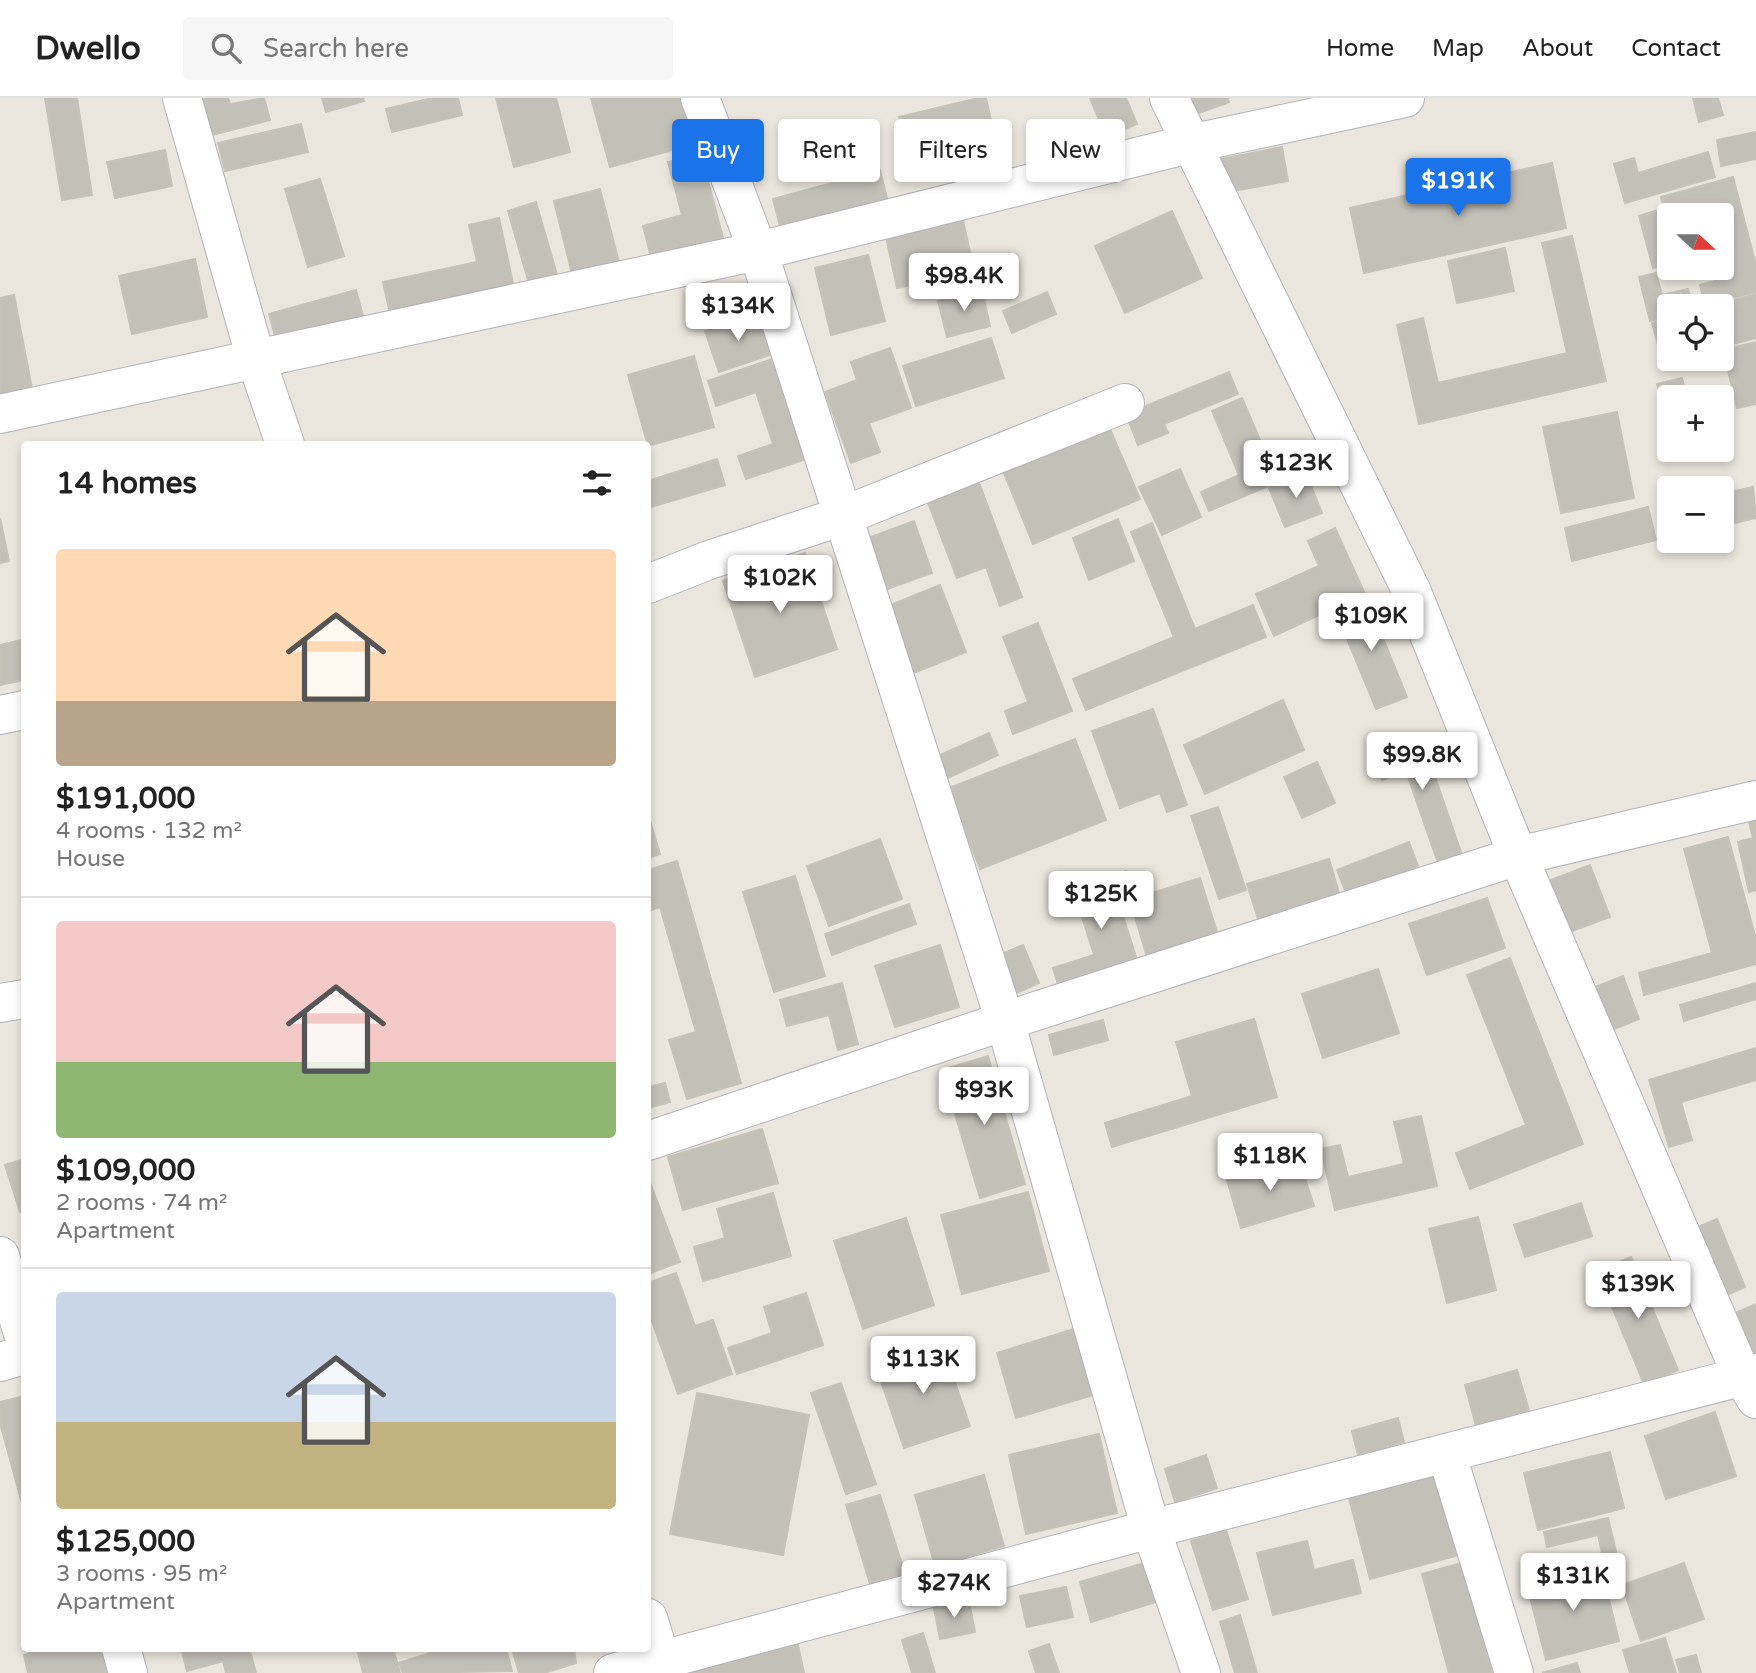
<!DOCTYPE html>
<meta charset="utf-8">
<style>
:root{--surface:#fff;--page:#f6f6f6;--text:#222;--muted:#767676;--line:#e0e0e0;--accent:#1a73e8}
body{margin:0;font-family:"Varela Round",sans-serif;background:var(--page);color:var(--text);height:100vh;display:flex;flex-direction:column;font-size:26px;white-space:nowrap}
*{box-sizing:border-box;margin:0}
p{font-size:23px;color:var(--muted)}
.icon{flex:none;width:38px;height:38px;fill:none;stroke:currentColor;stroke-width:2;stroke-linecap:round;stroke-linejoin:round}
.map{position:relative;flex:1;overflow:hidden}
.panel{position:absolute;left:21px;top:343px;width:630px;height:1211px;display:flex;flex-direction:column;background:var(--surface);border-radius:7px;box-shadow:0 4px 10px #0003}
.panel>*{flex:none}
.top-card{position:absolute;left:672px;top:21px;width:665px;height:63px;display:flex;gap:14px}
.needle{width:46px;rotate:111deg}
.fabs{position:absolute;left:1657px;top:105px;display:grid;gap:14px}
.fabs a{display:grid;place-items:center;width:77px;height:77px;border-radius:7px;background:var(--surface);box-shadow:0 4px 10px #0003;font-size:35px}
.price{position:absolute;translate:-50% -60px;padding:0 16px;border-radius:7px;background:#fff;color:#222;font-size:23px;line-height:46px;filter:drop-shadow(0 2px 4px #0008)}
.price::after{content:'';position:absolute;left:50%;top:42px;width:21px;height:16px;margin-left:-10px;background:inherit;clip-path:polygon(0 0,100% 0,50% 100%)}
.price.current{background:var(--accent);color:#fff}
ul{padding:0;list-style:none}
li{display:grid;align-content:center;gap:14px;height:371px;padding:0 35px}
li+li{border-top:2px solid var(--line)}
li span{display:grid;place-items:center;height:217px;border-radius:7px;color:#555}
li>.icon{margin-inline-start:auto}
span .icon{width:126px;height:126px;fill:#fffc;stroke-width:1}
li b{font-size:30px}
h2{display:flex;justify-content:space-between;align-items:center;height:84px;padding:0 35px;font-size:30px}
.pill{padding:0 24px;border-radius:7px;background:var(--surface);box-shadow:0 4px 10px #0003;font-size:24px;line-height:63px}
.pill.current{background:var(--accent);color:#fff}
header{display:flex;align-items:center;gap:42px;box-sizing:border-box;height:98px;padding:0 35px;background:var(--surface);border-bottom:2px solid var(--line)}
header strong{font-size:33px}
nav{display:flex;gap:38px;margin-inline-start:auto;font-size:24px}
.search{width:490px;height:63px;background:var(--page);display:flex;align-items:center;gap:18px;box-sizing:border-box;padding:0 24px;border-radius:7px;color:var(--muted);font-size:26px}
.map>svg:first-child{display:block}
.building{fill:#c3c0b8;stroke:#c5c2b7;stroke-width:2}
.lines{fill:none;stroke-linecap:round;stroke-linejoin:round}
.minor-casing{stroke:#b0b1bc;stroke-width:40}
.tertiary-casing{stroke:#b0b1bc;stroke-width:40}
.minor{stroke:#fff;stroke-width:38}
.tertiary{stroke:#fff;stroke-width:38}
</style>
<header>
<strong>Dwello</strong>
<div class="search"><svg class="icon" aria-label="search" viewBox="0 0 24 24"><circle cx="10" cy="10" r="6"/><path d="M15 15l6 6"/></svg>Search here</div>
<nav><a>Home</a><a>Map</a><a>About</a><a>Contact</a></nav>
</header>
<div class="map">
<svg width="1756" height="1575" viewBox="0 0 1756 1575">
<rect width="100%" height="100%" fill="#eae6dd"/>
<!-- building -->
<g class="building">
<path d="M 45,0 L 77,0 L 92,97 L 62,102 Z"/>
<path d="M 199,0 L 228,0 L 230,6 L 264,0 L 270,22 L 208,38 Z"/>
<path d="M 322,0 L 363,0 L 364,3 L 326,14 Z"/>
<path d="M 432,0 L 458,0 L 462,17 L 392,34 L 386,11 Z"/>
<path d="M 496,0 L 556,0 L 570,54 L 514,69 Z"/>
<path d="M 591,0 L 683,0 L 695,46 L 610,69 Z"/>
<path d="M 979,0 L 986,0 L 999,58 L 913,78 L 899,19 Z"/>
<path d="M 1090,0 L 1126,0 L 1137,26 L 1106,39 Z"/>
<path d="M 1185,0 L 1228,0 L 1229,4 L 1191,18 Z"/>
<path d="M 1693,0 L 1718,0 L 1723,17 L 1699,24 Z"/>
<path d="M 301,26 L 308,54 L 225,73 L 218,45 Z"/>
<path d="M 1756,34 L 1756,61 L 1721,68 L 1717,42 Z"/>
<path d="M 1282,49 L 1288,83 L 1227,94 L 1221,61 Z"/>
<path d="M 165,52 L 172,88 L 115,100 L 107,64 Z"/>
<path d="M 1708,54 L 1715,79 L 1625,105 L 1614,66 L 1634,60 L 1638,75 Z"/>
<path d="M 701,56 L 723,140 L 651,159 L 643,128 L 682,117 L 668,64 Z"/>
<path d="M 1552,65 L 1566,130 L 1364,175 L 1350,110 Z"/>
<path d="M 880,72 L 890,112 L 783,140 L 773,101 Z"/>
<path d="M 1733,79 L 1756,167 L 1756,194 L 1705,207 L 1700,187 L 1730,179 L 1722,149 L 1722,117 L 1714,117 L 1711,109 L 1670,117 L 1666,121 L 1661,99 Z"/>
<path d="M 320,81 L 344,158 L 308,169 L 285,91 Z"/>
<path d="M 600,91 L 619,164 L 572,176 L 554,103 Z"/>
<path d="M 536,104 L 558,180 L 530,189 L 508,113 Z"/>
<path d="M 1658,112 L 1670,166 L 1653,170 L 1639,118 Z"/>
<path d="M 1172,113 L 1202,180 L 1125,215 L 1095,148 Z"/>
<path d="M 499,120 L 514,190 L 390,216 L 383,184 L 477,164 L 469,127 Z"/>
<path d="M 963,122 L 974,173 L 897,190 L 886,139 Z"/>
<path d="M 1572,138 L 1606,283 L 1419,326 L 1397,227 L 1423,220 L 1438,285 L 1567,255 L 1542,145 Z"/>
<path d="M 1505,150 L 1514,193 L 1457,205 L 1448,163 Z"/>
<path d="M 868,157 L 885,223 L 831,237 L 815,170 Z"/>
<path d="M 195,161 L 207,219 L 132,236 L 119,178 Z"/>
<path d="M 1656,175 L 1662,197 L 1688,191 L 1693,208 L 1670,208 L 1670,218 L 1650,223 L 1639,179 Z"/>
<path d="M 356,192 L 365,225 L 278,249 L 269,216 Z"/>
<path d="M 982,192 L 990,228 L 947,239 L 938,203 Z"/>
<path d="M 1047,194 L 1056,216 L 1012,235 L 1003,213 Z"/>
<path d="M 1756,196 L 1756,240 L 1722,249 L 1722,208 L 1712,208 Z"/>
<path d="M 14,197 L 34,301 L 0,308 L 0,200 Z"/>
<path d="M 756,215 L 770,257 L 719,274 L 705,233 Z"/>
<path d="M 1670,220 L 1670,261 L 1680,261 L 1663,265 L 1652,225 Z"/>
<path d="M 991,240 L 1004,280 L 916,308 L 903,268 Z"/>
<path d="M 1756,244 L 1756,306 L 1737,310 L 1723,252 Z"/>
<path d="M 890,250 L 911,310 L 869,325 L 880,354 L 851,365 L 825,294 L 857,282 L 851,264 Z"/>
<path d="M 694,258 L 714,329 L 648,348 L 628,277 Z"/>
<path d="M 772,261 L 806,361 L 746,381 L 738,358 L 773,346 L 756,294 L 716,308 L 708,283 Z"/>
<path d="M 1229,274 L 1238,296 L 1164,326 L 1168,335 L 1138,347 L 1126,316 Z"/>
<path d="M 1682,280 L 1687,299 L 1670,299 L 1670,336 L 1657,286 Z"/>
<path d="M 1242,300 L 1278,384 L 1209,413 L 1201,394 L 1239,377 L 1212,313 Z"/>
<path d="M 1617,314 L 1634,400 L 1561,415 L 1543,329 Z"/>
<path d="M 1107,324 L 1140,401 L 1033,446 L 1001,368 Z"/>
<path d="M 717,361 L 725,387 L 648,410 L 648,383 Z"/>
<path d="M 1180,371 L 1201,419 L 1162,437 L 1139,389 Z"/>
<path d="M 1306,375 L 1322,415 L 1285,429 L 1269,390 Z"/>
<path d="M 978,382 L 1022,499 L 1000,508 L 986,469 L 957,480 L 927,402 Z"/>
<path d="M 1753,389 L 1756,420 L 1722,428 L 1722,396 Z"/>
<path d="M 1648,409 L 1656,442 L 1572,463 L 1565,430 Z"/>
<path d="M 0,420 L 9,463 L 0,465 Z"/>
<path d="M 1118,421 L 1134,463 L 1089,482 L 1073,440 Z"/>
<path d="M 914,423 L 932,475 L 879,494 L 860,443 Z"/>
<path d="M 1152,425 L 1195,531 L 1253,507 L 1266,539 L 1086,612 L 1073,581 L 1174,539 L 1131,434 Z"/>
<path d="M 1335,430 L 1365,496 L 1274,538 L 1256,496 L 1319,468 L 1308,443 Z"/>
<path d="M 805,455 L 837,551 L 755,579 L 723,483 Z"/>
<path d="M 940,487 L 966,554 L 904,579 L 878,512 Z"/>
<path d="M 1366,499 L 1407,599 L 1376,611 L 1335,512 Z"/>
<path d="M 1038,525 L 1072,613 L 1013,636 L 1005,613 L 1028,604 L 1003,539 Z"/>
<path d="M 21,542 L 24,582 L 0,587 L 0,547 Z"/>
<path d="M 1283,602 L 1304,652 L 1205,696 L 1184,647 Z"/>
<path d="M 1153,611 L 1187,707 L 1167,714 L 1160,695 L 1120,710 L 1092,633 Z"/>
<path d="M 989,635 L 998,657 L 948,680 L 938,658 Z"/>
<path d="M 1421,638 L 1462,757 L 1438,765 L 1406,673 L 1382,682 L 1372,654 Z"/>
<path d="M 1075,641 L 1106,722 L 980,771 L 949,690 Z"/>
<path d="M 1317,664 L 1335,705 L 1302,720 L 1284,679 Z"/>
<path d="M 1218,709 L 1246,792 L 1219,801 L 1191,718 Z"/>
<path d="M 648,716 L 660,756 L 648,760 Z"/>
<path d="M 1756,719 L 1756,792 L 1749,794 L 1738,744 L 1753,740 L 1748,720 Z"/>
<path d="M 1728,739 L 1756,841 L 1756,866 L 1644,897 L 1639,875 L 1712,855 L 1684,751 Z"/>
<path d="M 880,741 L 902,801 L 829,828 L 807,768 Z"/>
<path d="M 1409,744 L 1418,768 L 1347,797 L 1337,772 Z"/>
<path d="M 1329,761 L 1340,798 L 1259,824 L 1247,786 Z"/>
<path d="M 677,763 L 741,985 L 687,1001 L 669,942 L 696,934 L 660,809 L 648,813 L 648,772 Z"/>
<path d="M 1590,767 L 1610,819 L 1567,835 L 1548,783 Z"/>
<path d="M 1126,773 L 1132,792 L 1116,796 L 1138,865 L 1059,890 L 1053,870 L 1094,857 L 1073,790 Z"/>
<path d="M 795,778 L 825,878 L 774,894 L 743,794 Z"/>
<path d="M 1200,780 L 1218,837 L 1147,859 L 1130,802 Z"/>
<path d="M 1487,800 L 1505,850 L 1427,877 L 1409,826 Z"/>
<path d="M 909,806 L 916,826 L 832,857 L 825,836 Z"/>
<path d="M 940,847 L 959,909 L 895,929 L 875,868 Z"/>
<path d="M 1023,847 L 1039,885 L 1010,898 L 994,859 Z"/>
<path d="M 1510,860 L 1583,1046 L 1470,1091 L 1456,1055 L 1526,1027 L 1467,877 Z"/>
<path d="M 1378,871 L 1399,935 L 1323,960 L 1302,896 Z"/>
<path d="M 1623,878 L 1639,921 L 1607,934 L 1590,891 Z"/>
<path d="M 842,885 L 858,946 L 838,952 L 829,917 L 787,928 L 780,902 Z"/>
<path d="M 1756,885 L 1756,901 L 1684,923 L 1680,907 Z"/>
<path d="M 1254,921 L 1277,999 L 1112,1049 L 1105,1025 L 1192,998 L 1176,944 Z"/>
<path d="M 1103,922 L 1108,942 L 1054,957 L 1049,937 Z"/>
<path d="M 1756,950 L 1756,982 L 1681,1004 L 1692,1042 L 1669,1049 L 1649,982 Z"/>
<path d="M 988,958 L 1025,1086 L 980,1100 L 942,972 Z"/>
<path d="M 665,985 L 670,1004 L 648,1010 L 648,989 Z"/>
<path d="M 1421,1018 L 1437,1088 L 1335,1112 L 1321,1051 L 1340,1047 L 1348,1079 L 1404,1066 L 1394,1024 Z"/>
<path d="M 762,1031 L 778,1085 L 683,1112 L 668,1059 Z"/>
<path d="M 1298,1059 L 1314,1108 L 1241,1130 L 1227,1082 Z"/>
<path d="M 24,1061 L 24,1113 L 20,1114 L 5,1067 Z"/>
<path d="M 648,1079 L 680,1164 L 648,1176 Z"/>
<path d="M 1028,1094 L 1049,1173 L 962,1196 L 941,1117 Z"/>
<path d="M 773,1095 L 791,1158 L 703,1183 L 694,1149 L 725,1140 L 717,1111 Z"/>
<path d="M 1581,1105 L 1592,1138 L 1525,1159 L 1514,1127 Z"/>
<path d="M 1478,1119 L 1496,1192 L 1447,1205 L 1429,1131 Z"/>
<path d="M 906,1120 L 934,1207 L 863,1231 L 834,1143 Z"/>
<path d="M 1717,1121 L 1745,1189 L 1727,1197 L 1698,1129 Z"/>
<path d="M 1631,1159 L 1678,1272 L 1644,1286 L 1597,1173 Z"/>
<path d="M 676,1175 L 695,1228 L 713,1222 L 732,1276 L 678,1296 L 648,1212 L 648,1185 Z"/>
<path d="M 806,1195 L 823,1247 L 737,1276 L 728,1250 L 772,1235 L 764,1209 Z"/>
<path d="M 1756,1206 L 1756,1261 L 1733,1216 Z"/>
<path d="M 1074,1231 L 1093,1297 L 1016,1320 L 997,1255 Z"/>
<path d="M 942,1246 L 970,1328 L 904,1350 L 876,1269 Z"/>
<path d="M 1517,1272 L 1529,1312 L 1476,1328 L 1465,1287 Z"/>
<path d="M 841,1285 L 876,1386 L 846,1396 L 811,1295 Z"/>
<path d="M 697,1295 L 809,1317 L 783,1457 L 670,1436 Z"/>
<path d="M 24,1298 L 24,1413 L 0,1325 L 0,1304 Z"/>
<path d="M 1715,1314 L 1736,1378 L 1666,1401 L 1645,1338 Z"/>
<path d="M 1398,1320 L 1404,1344 L 1358,1357 L 1352,1333 Z"/>
<path d="M 1099,1336 L 1117,1415 L 1026,1436 L 1009,1357 Z"/>
<path d="M 1610,1354 L 1624,1410 L 1538,1432 L 1524,1375 Z"/>
<path d="M 1206,1357 L 1217,1390 L 1175,1404 L 1165,1371 Z"/>
<path d="M 984,1377 L 1004,1448 L 935,1468 L 915,1397 Z"/>
<path d="M 1438,1377 L 1459,1457 L 1370,1481 L 1349,1400 Z"/>
<path d="M 880,1397 L 905,1476 L 870,1486 L 846,1407 Z"/>
<path d="M 1608,1420 L 1617,1457 L 1603,1460 L 1598,1437 L 1547,1449 L 1544,1434 Z"/>
<path d="M 1226,1432 L 1248,1501 L 1213,1512 L 1191,1443 Z"/>
<path d="M 1307,1443 L 1314,1472 L 1353,1462 L 1361,1495 L 1273,1517 L 1257,1455 Z"/>
<path d="M 1148,1464 L 1159,1503 L 1091,1524 L 1080,1484 Z"/>
<path d="M 1461,1465 L 1492,1575 L 1449,1575 L 1422,1476 Z"/>
<path d="M 1684,1465 L 1704,1521 L 1641,1543 L 1622,1487 Z"/>
<path d="M 1601,1468 L 1619,1543 L 1546,1562 L 1527,1487 Z"/>
<path d="M 1066,1489 L 1073,1519 L 1027,1529 L 1020,1498 Z"/>
<path d="M 969,1503 L 975,1534 L 940,1541 L 934,1510 Z"/>
<path d="M 1240,1517 L 1257,1575 L 1235,1575 L 1220,1524 Z"/>
<path d="M 923,1535 L 935,1575 L 912,1575 L 902,1542 Z"/>
<path d="M 1665,1540 L 1676,1575 L 1630,1575 L 1623,1552 Z"/>
<path d="M 1049,1546 L 1059,1575 L 1036,1575 L 1029,1553 Z"/>
<path d="M 798,1547 L 804,1575 L 690,1575 L 689,1571 Z"/>
<path d="M 48,1550 L 108,1550 L 114,1575 L 28,1575 L 24,1557 Z"/>
<path d="M 181,1550 L 249,1550 L 256,1575 L 226,1575 L 223,1563 L 187,1573 Z"/>
<path d="M 357,1550 L 393,1550 L 400,1575 L 363,1575 Z"/>
<path d="M 446,1550 L 506,1550 L 512,1573 L 403,1575 L 399,1565 Z"/>
<path d="M 524,1550 L 574,1550 L 576,1565 L 544,1575 L 519,1575 L 513,1554 Z"/>
<path d="M 1696,1557 L 1701,1575 L 1680,1575 L 1676,1562 Z"/>
<path d="M 1577,1565 L 1580,1575 L 1542,1575 Z"/>
</g>
<g class="lines">
<defs>
<g id="minor">
<path d="M 182,0 L 256,261 L 285,346"/>
<path d="M 700,0 L 758,153 L 1005,923 L 1151,1431 L 1201,1575"/>
<path d="M 0,316 L 758,153 L 1189,46"/>
<path d="M 648,486 L 709,462 L 843,418 L 1125,305"/>
<path d="M 0,617 L 24,612"/>
<path d="M 0,905 L 24,901"/>
<path d="M 648,1043 L 1005,923 L 1518,758 L 1756,702"/>
<path d="M 0,1158 L 24,1239"/>
<path d="M 0,1264 L 24,1257"/>
<path d="M 1447,1357 L 1514,1575"/>
<path d="M 648,1520 L 665,1575"/>
<path d="M 121,1550 L 128,1575"/>
<path d="M 613,1575 L 1151,1431 L 1756,1275"/>
</g>
<g id="tertiary">
<path d="M 1169,0 L 1412,494 L 1518,758 L 1742,1278 L 1756,1301"/>
<path d="M 1189,46 L 1405,0"/>
</g>
</defs>
<!-- minor casing -->
<use href="#minor" class="minor-casing"/>
<!-- tertiary casing -->
<use href="#tertiary" class="tertiary-casing"/>
<!-- minor -->
<use href="#minor" class="minor"/>
<!-- tertiary -->
<use href="#tertiary" class="tertiary"/>
</g>
</svg>
<div class="fabs">
<a><svg class="needle" viewBox="-14 -14 28 28"><path d="M0-13l5 13h-10z" fill="#e53935"/><path d="M0 13l5-13h-10z" fill="#767676"/></svg></a>
<a><svg class="icon" aria-label="locate" viewBox="0 0 24 24"><circle cx="12" cy="12" r="6"/><path d="M12 2v4M12 18v4M2 12h4M18 12h4"/></svg></a>
<a>+</a>
<a>−</a>
</div>
<b class="price current" style="left:1458px;top:120px">$191K</b>
<b class="price" style="left:964px;top:215px">$98.4K</b>
<b class="price" style="left:738px;top:245px">$134K</b>
<b class="price" style="left:1296px;top:402px">$123K</b>
<b class="price" style="left:780px;top:517px">$102K</b>
<b class="price" style="left:1371px;top:555px">$109K</b>
<b class="price" style="left:1422px;top:694px">$99.8K</b>
<b class="price" style="left:1101px;top:833px">$125K</b>
<b class="price" style="left:984px;top:1029px">$93K</b>
<b class="price" style="left:1270px;top:1095px">$118K</b>
<b class="price" style="left:1638px;top:1223px">$139K</b>
<b class="price" style="left:923px;top:1298px">$113K</b>
<b class="price" style="left:1573px;top:1515px">$131K</b>
<b class="price" style="left:954px;top:1522px">$274K</b>
<div class="top-card">
<a class="pill current">Buy</a>
<a class="pill">Rent</a>
<a class="pill">Filters</a>
<a class="pill">New</a>
</div>
<section class="panel">
<h2>14 homes<svg class="icon" aria-label="filters" viewBox="0 0 24 24"><path d="M4 7h16M4 17h16"/><circle cx="9" cy="7" r="2"/><circle cx="15" cy="17" r="2"/></svg></h2>
<ul>
<li><span style="background:linear-gradient(#ffd9b3 70%,#b9a48a 0)"><svg class="icon" aria-label="home" viewBox="0 0 24 24"><path d="M3 11l9-7 9 7M6 9v11h12V9"/></svg></span><div><b>$191,000</b><p>4 rooms · 132 m²</p><p>House</p></div></li>
<li><span style="background:linear-gradient(#f6c9c9 65%,#8fb573 0)"><svg class="icon" aria-label="home" viewBox="0 0 24 24"><path d="M3 11l9-7 9 7M6 9v11h12V9"/></svg></span><div><b>$109,000</b><p>2 rooms · 74 m²</p><p>Apartment</p></div></li>
<li><span style="background:linear-gradient(#c9d6e8 60%,#c2b280 0)"><svg class="icon" aria-label="home" viewBox="0 0 24 24"><path d="M3 11l9-7 9 7M6 9v11h12V9"/></svg></span><div><b>$125,000</b><p>3 rooms · 95 m²</p><p>Apartment</p></div></li>
</ul>
</section>
</div>
